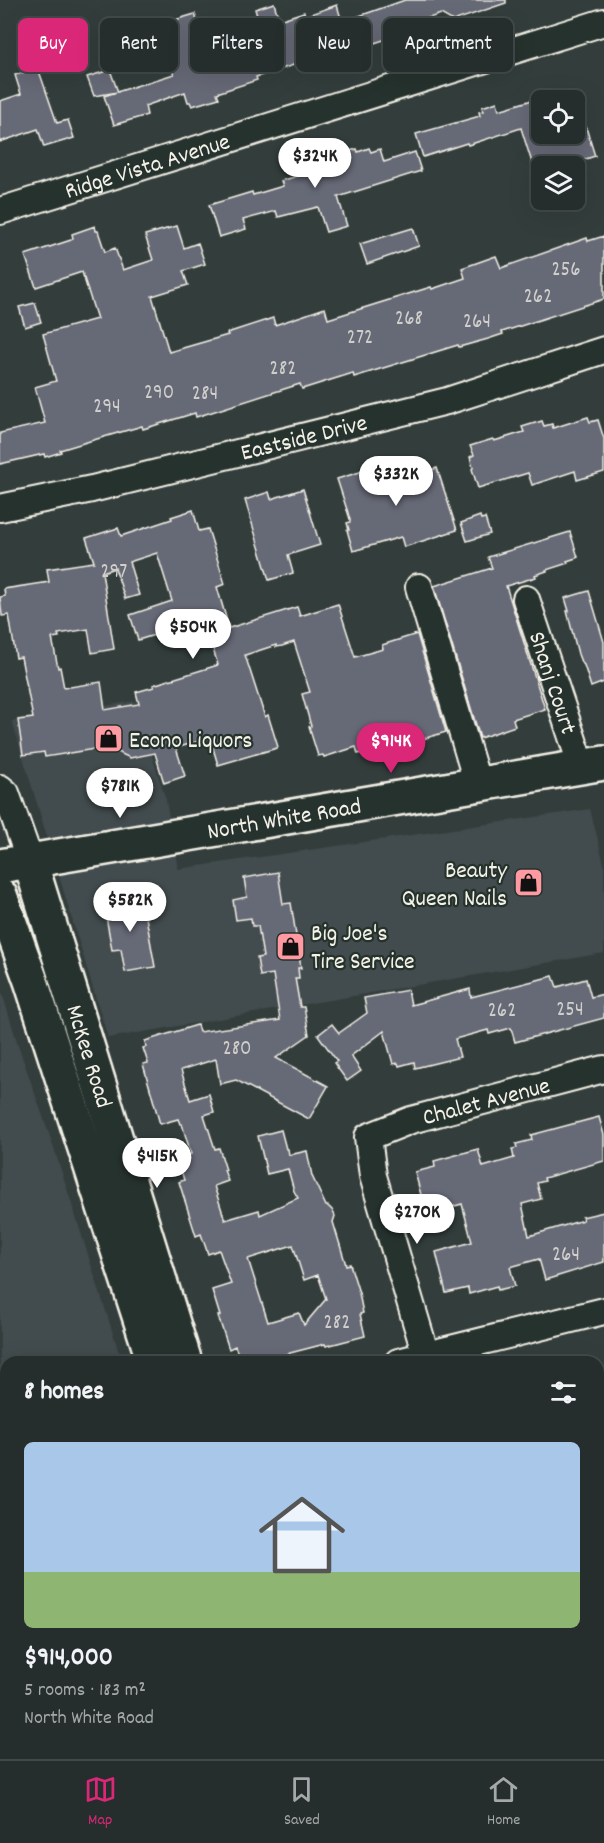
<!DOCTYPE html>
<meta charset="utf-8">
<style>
:root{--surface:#262e2d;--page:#323a39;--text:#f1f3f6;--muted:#a4a8aa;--line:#424a49;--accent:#db2777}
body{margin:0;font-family:Dekko,sans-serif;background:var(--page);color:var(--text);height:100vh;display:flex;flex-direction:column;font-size:22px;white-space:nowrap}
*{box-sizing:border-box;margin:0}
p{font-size:20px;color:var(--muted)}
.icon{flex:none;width:33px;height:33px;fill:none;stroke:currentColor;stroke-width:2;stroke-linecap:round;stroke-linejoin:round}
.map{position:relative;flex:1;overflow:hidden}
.sheet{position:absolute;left:0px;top:1356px;width:604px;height:404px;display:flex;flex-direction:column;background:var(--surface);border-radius:18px 18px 0 0;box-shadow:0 6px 24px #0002,0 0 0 2px var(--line)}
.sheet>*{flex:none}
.hud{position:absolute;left:18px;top:18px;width:568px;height:54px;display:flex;gap:12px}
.controls{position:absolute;left:531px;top:90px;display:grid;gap:12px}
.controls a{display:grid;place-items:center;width:54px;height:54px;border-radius:9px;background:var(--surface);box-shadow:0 6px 24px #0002,0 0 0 2px var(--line);font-size:30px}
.price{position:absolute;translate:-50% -51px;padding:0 14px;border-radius:21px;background:#fff;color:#222;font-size:20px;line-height:39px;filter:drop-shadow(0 2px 3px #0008)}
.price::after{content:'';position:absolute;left:50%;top:36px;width:18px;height:14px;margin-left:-9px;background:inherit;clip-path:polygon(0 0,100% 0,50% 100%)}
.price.active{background:var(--accent);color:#fff}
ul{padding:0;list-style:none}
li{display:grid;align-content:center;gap:12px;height:318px;padding:0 24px}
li+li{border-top:2px solid var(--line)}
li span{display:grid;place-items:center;height:186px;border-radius:9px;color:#555}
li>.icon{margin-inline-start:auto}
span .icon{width:108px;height:108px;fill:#fffc;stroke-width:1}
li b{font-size:26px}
h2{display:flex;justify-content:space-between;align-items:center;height:72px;padding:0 24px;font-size:26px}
.tag{padding:0 21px;border-radius:9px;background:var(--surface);box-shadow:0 6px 24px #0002,0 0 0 2px var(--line);font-size:21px;line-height:54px}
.tag.active{background:var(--accent);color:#fff}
.dock{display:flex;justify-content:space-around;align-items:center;height:84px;border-top:2px solid var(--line);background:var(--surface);font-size:16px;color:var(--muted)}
.dock a{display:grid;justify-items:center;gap:3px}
.dock .active{color:var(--accent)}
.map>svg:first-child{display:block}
.built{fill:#424b4d}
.building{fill:#666976;stroke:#f4f1e8;stroke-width:1.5;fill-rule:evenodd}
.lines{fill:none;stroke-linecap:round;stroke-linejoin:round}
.minor-casing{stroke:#f4f1e8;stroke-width:30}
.major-casing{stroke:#f4f1e8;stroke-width:38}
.minor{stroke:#26332d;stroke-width:26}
.major{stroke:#26332d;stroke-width:33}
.labels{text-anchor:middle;stroke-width:4.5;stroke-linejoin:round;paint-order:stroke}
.number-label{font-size:21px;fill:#d0cfcc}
.street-label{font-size:24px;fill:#f4f1e8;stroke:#26332d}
.poi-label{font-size:24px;fill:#f4f1e8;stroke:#26332d;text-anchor:start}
</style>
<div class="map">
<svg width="604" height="1759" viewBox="0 0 604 1759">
<rect width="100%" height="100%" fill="#333e3c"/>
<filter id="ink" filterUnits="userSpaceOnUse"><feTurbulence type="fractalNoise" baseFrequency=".0167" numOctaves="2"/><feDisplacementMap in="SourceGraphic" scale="12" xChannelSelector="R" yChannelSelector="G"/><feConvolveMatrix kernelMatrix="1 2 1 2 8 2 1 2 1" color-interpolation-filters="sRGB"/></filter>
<g filter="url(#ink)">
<!-- built -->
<g class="built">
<path d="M 135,701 L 166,800 L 178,869 L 590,809 L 604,864 L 604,953 L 108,1038 L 12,721 Z"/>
<path d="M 0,986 L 19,1048 L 54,1148 L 122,1362 L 6,1362 L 6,1523 L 0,1523 Z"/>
</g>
<!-- building -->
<g class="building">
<path d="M 405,0 L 506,0 L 506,3 L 453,21 L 441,14 L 410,24 L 412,31 L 371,44 L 370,41 L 318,58 L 319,61 L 304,65 L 303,62 L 256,77 L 257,80 L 217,93 L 219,98 L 192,106 L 190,102 L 188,102 L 185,92 L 145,106 L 147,115 L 114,125 L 104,96 L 174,74 L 160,48 L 147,51 L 141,30 L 195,14 L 205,47 L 213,44 L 216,52 L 263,37 L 255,9 L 274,3 L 279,20 L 304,12 L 305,16 L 337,5 L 342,22 Z"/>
<path d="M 38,68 L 57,123 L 68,120 L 74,138 L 44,147 L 38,129 L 0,142 L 0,101 L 21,94 L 15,75 Z"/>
<path d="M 110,70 L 118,92 L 94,96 L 87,77 Z"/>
<path d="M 542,97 L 542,134 L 574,134 L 574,102 L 578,102 L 595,156 L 565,166 L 533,166 L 521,128 L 468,145 L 467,143 L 423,157 L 416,134 L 480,116 L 479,112 L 483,111 L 482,107 L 497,102 L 499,110 Z"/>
<path d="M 369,148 L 371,152 L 380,149 L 384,162 L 415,152 L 421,171 L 338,197 L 347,226 L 326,232 L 318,207 L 278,217 L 276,211 L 243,220 L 246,229 L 219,237 L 209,205 L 252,192 L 253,195 L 283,186 L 281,181 L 304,174 L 301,164 L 357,149 L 358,152 Z"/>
<path d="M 95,226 L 96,231 L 98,231 L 105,252 L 115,248 L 123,270 L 153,260 L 145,235 L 177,226 L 184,248 L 198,243 L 205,264 L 183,271 L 188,285 L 152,296 L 169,352 L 228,335 L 227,333 L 273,318 L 275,325 L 325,308 L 328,319 L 431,287 L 432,289 L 465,278 L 462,268 L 496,256 L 501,268 L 587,238 L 588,241 L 604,236 L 604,299 L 502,332 L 503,334 L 488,339 L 459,347 L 458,345 L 354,377 L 353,373 L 302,389 L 300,384 L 196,417 L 195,413 L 143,429 L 142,426 L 90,441 L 60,450 L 61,452 L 45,457 L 44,454 L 0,464 L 0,433 L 45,423 L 35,387 L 56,381 L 43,334 L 97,319 L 82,272 L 36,287 L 25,255 L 71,240 L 73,238 L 72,234 Z"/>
<path d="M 413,228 L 419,246 L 367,264 L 360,244 Z"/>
<path d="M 35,303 L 41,322 L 25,327 L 19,307 Z"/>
<path d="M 588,417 L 590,422 L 598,420 L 604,439 L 604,472 L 577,480 L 575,471 L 532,485 L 528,473 L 478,488 L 472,469 L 473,468 L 470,457 L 474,455 L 470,446 L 493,439 L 494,441 L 524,432 L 522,427 L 542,421 L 544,426 L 552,424 L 553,428 Z"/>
<path d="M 419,463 L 422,473 L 437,468 L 457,530 L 404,547 L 401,537 L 353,551 L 347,530 L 349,530 L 347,523 L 350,522 L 350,519 L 337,479 L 373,468 L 375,477 Z"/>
<path d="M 303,489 L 320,545 L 288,555 L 293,573 L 269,580 L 245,500 L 269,492 L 271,499 Z"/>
<path d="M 193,510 L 199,531 L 208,529 L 225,584 L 217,587 L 229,628 L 297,607 L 300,616 L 338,604 L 355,657 L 383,649 L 382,645 L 417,634 L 446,732 L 406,744 L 405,741 L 358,754 L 356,747 L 324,757 L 323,755 L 318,756 L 309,727 L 311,726 L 302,694 L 310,692 L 294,642 L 282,646 L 276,647 L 276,645 L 245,655 L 265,717 L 268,715 L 278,747 L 277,748 L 218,765 L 210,738 L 176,748 L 185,776 L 164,783 L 155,753 L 130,758 L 107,747 L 45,757 L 44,752 L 23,755 L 18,720 L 33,718 L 21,657 L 16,658 L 9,615 L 2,616 L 0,597 L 5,596 L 4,589 L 49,582 L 47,569 L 94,562 L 86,538 L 118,528 L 121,536 L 172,519 L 171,517 ZM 157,553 L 172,601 L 130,615 L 138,640 L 204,620 L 218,665 L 153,685 L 154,687 L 136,692 L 139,704 L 105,710 L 101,682 L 64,688 L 60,667 L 58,668 L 52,638 L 59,637 L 58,634 L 88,629 L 92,653 L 114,649 L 102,572 L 115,568 L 125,599 L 139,595 L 129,562 Z"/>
<path d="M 480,516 L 481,519 L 485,518 L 490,534 L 467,541 L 461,523 Z"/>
<path d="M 570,532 L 578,557 L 576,558 L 567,561 L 568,563 L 546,570 L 547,571 L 535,575 L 536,577 L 506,586 L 545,709 L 513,719 L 515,726 L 480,738 L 434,586 L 492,568 L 488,557 Z"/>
<path d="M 589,591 L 604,642 L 604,682 L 591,687 L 584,665 L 581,662 L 578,654 L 567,611 L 569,611 L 565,598 Z"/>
<path d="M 278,872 L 283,904 L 291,903 L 301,968 L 298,968 L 299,978 L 295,978 L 300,1007 L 304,1007 L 309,1035 L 276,1058 L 328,1086 L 309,1119 L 236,1080 L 220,1084 L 216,1059 L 181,1070 L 190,1100 L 209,1094 L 214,1112 L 204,1115 L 215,1149 L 219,1148 L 226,1170 L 224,1170 L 228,1181 L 214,1186 L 225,1220 L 259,1210 L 260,1215 L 298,1198 L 294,1191 L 288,1169 L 267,1174 L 258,1136 L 281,1130 L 286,1149 L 288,1149 L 289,1155 L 307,1151 L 312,1176 L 326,1206 L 328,1206 L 332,1210 L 335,1216 L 333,1222 L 346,1265 L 350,1264 L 359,1293 L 363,1313 L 360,1314 L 365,1336 L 326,1346 L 325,1344 L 290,1353 L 270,1360 L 270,1358 L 257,1362 L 241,1362 L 235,1346 L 229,1349 L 218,1316 L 220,1316 L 212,1290 L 231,1284 L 219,1250 L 208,1254 L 201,1234 L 196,1236 L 179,1182 L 184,1180 L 178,1160 L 183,1159 L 182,1157 L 191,1154 L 182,1124 L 180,1124 L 178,1119 L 160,1124 L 143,1064 L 148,1063 L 143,1048 L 146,1047 L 145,1041 L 197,1025 L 199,1032 L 280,1020 L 273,974 L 260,976 L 257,958 L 263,957 L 258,926 L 252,926 L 251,918 L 236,920 L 233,900 L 247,897 L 244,878 ZM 293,1245 L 304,1280 L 318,1275 L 326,1299 L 304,1325 L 299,1313 L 268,1322 L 248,1259 Z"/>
<path d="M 142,895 L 155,967 L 125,972 L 121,949 L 112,950 L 105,911 L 113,901 Z"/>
<path d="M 553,976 L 557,987 L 586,979 L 591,997 L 604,994 L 604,1018 L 515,1042 L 511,1028 L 489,1034 L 488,1030 L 455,1039 L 460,1057 L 415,1068 L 414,1062 L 399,1066 L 398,1063 L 393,1064 L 384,1031 L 351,1056 L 361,1071 L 347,1081 L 334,1063 L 337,1061 L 318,1035 L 332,1024 L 339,1033 L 367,1013 L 364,998 L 408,990 L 411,1005 L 470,989 L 471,997 Z"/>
<path d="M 599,1117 L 604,1135 L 604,1161 L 544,1178 L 545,1181 L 537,1183 L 541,1199 L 522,1204 L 529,1236 L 583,1220 L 582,1217 L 604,1212 L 604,1262 L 545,1280 L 539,1259 L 510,1267 L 515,1286 L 498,1290 L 497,1286 L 469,1294 L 468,1288 L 446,1293 L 436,1252 L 472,1242 L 462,1204 L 426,1214 L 415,1172 L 435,1167 L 434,1161 L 478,1149 L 483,1167 L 514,1158 L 512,1149 L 517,1148 L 516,1144 L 532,1140 L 531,1135 Z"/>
</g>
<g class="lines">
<defs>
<g id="minor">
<path id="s1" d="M 0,211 L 604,22"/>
<path id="s2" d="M 0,508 L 92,489 L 447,401 L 604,350"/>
<path d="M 419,587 L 478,785"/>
<path id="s3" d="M 526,599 L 582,767"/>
<path d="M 0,788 L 6,793 L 30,861"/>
<path d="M 398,1362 L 604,1311"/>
<path id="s4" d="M 428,1362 L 373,1176 L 368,1137 L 411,1120 L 604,1069"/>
<path d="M 0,1543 L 6,1543"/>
<path d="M 598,1556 L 604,1555"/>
</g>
<g id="major">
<path id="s5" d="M 30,861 L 185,1362"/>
<path id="s6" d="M 0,866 L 604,763"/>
<path d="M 0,895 L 31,981 L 154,1362"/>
<path d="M 275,1754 L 277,1759"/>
<path d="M 306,1754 L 308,1759"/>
</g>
</defs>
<!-- minor casing -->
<use href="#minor" class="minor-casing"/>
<!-- major casing -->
<use href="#major" class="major-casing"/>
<!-- minor -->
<use href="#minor" class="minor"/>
<!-- major -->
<use href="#major" class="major"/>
</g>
</g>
<!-- icons -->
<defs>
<symbol id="shop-square" viewBox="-11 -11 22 22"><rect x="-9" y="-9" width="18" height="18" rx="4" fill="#ff9aa2" stroke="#26332d"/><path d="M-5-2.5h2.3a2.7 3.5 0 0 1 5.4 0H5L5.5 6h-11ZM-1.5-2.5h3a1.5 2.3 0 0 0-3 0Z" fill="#111"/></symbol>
</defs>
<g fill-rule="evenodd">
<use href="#shop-square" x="92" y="722" width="33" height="33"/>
<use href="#shop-square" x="512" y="866" width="33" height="33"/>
<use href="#shop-square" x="274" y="930" width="33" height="33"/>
</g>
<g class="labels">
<!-- number labels -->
<g class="number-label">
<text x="566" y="275">256</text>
<text x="538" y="302">262</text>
<text x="409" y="324">268</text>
<text x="477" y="327">264</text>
<text x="360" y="343">272</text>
<text x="283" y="374">282</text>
<text x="159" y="398">290</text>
<text x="205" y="399">284</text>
<text x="107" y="412">294</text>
<text x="114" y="577">297</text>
<text x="570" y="1015">254</text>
<text x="502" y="1016">262</text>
<text x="237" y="1054">280</text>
<text x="566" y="1260">264</text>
<text x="337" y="1328">282</text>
</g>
<!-- street labels -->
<g class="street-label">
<text dy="8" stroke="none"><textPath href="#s1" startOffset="154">Ridge Vista Avenue</textPath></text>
<text dy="8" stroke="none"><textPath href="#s2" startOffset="312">Eastside Drive</textPath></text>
<text dy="8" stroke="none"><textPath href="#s3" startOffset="88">Shanj Court</textPath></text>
<text dy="8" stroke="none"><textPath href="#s6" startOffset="288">North White Road</textPath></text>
<text dy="8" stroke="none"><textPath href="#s5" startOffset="204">McKee Road</textPath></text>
<text dy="8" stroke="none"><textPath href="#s4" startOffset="357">Chalet Avenue</textPath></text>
</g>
<!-- poi labels -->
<g class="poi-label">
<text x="129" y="747">Econo Liquors</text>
<text x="507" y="877" text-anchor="end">Beauty<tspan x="507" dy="28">Queen Nails</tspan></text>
<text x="311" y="940">Big Joe's<tspan x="311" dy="28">Tire Service</tspan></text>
</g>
</g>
</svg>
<div class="controls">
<a><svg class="icon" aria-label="locate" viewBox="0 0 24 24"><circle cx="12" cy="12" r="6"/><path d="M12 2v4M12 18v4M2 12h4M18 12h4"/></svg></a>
<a><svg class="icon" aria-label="layers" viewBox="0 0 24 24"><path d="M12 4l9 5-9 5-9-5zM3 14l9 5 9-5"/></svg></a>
</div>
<b class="price" style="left:315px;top:189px">$324K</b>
<b class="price" style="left:396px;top:507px">$332K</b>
<b class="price" style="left:193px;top:660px">$504K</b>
<b class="price active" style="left:391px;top:774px">$914K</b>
<b class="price" style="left:120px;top:819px">$781K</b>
<b class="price" style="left:130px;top:933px">$582K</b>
<b class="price" style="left:157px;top:1189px">$415K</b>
<b class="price" style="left:417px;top:1245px">$270K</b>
<div class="hud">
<a class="tag active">Buy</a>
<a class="tag">Rent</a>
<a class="tag">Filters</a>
<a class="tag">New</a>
<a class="tag">Apartment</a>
</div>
<section class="sheet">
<h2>8 homes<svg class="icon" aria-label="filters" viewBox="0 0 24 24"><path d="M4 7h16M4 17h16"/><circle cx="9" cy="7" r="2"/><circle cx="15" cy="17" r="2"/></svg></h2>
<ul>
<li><span style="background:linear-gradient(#a9c7e8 70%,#8fb573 0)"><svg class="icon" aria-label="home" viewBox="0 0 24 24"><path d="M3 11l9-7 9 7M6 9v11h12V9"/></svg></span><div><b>$914,000</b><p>5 rooms · 183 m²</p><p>North White Road</p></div></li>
</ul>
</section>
</div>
<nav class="dock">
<a class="active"><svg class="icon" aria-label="map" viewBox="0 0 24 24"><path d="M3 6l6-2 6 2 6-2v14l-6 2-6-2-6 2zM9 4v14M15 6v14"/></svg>Map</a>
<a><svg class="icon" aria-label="saved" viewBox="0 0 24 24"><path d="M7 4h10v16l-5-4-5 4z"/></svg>Saved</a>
<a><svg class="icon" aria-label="home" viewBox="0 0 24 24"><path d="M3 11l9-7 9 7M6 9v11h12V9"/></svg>Home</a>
</nav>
